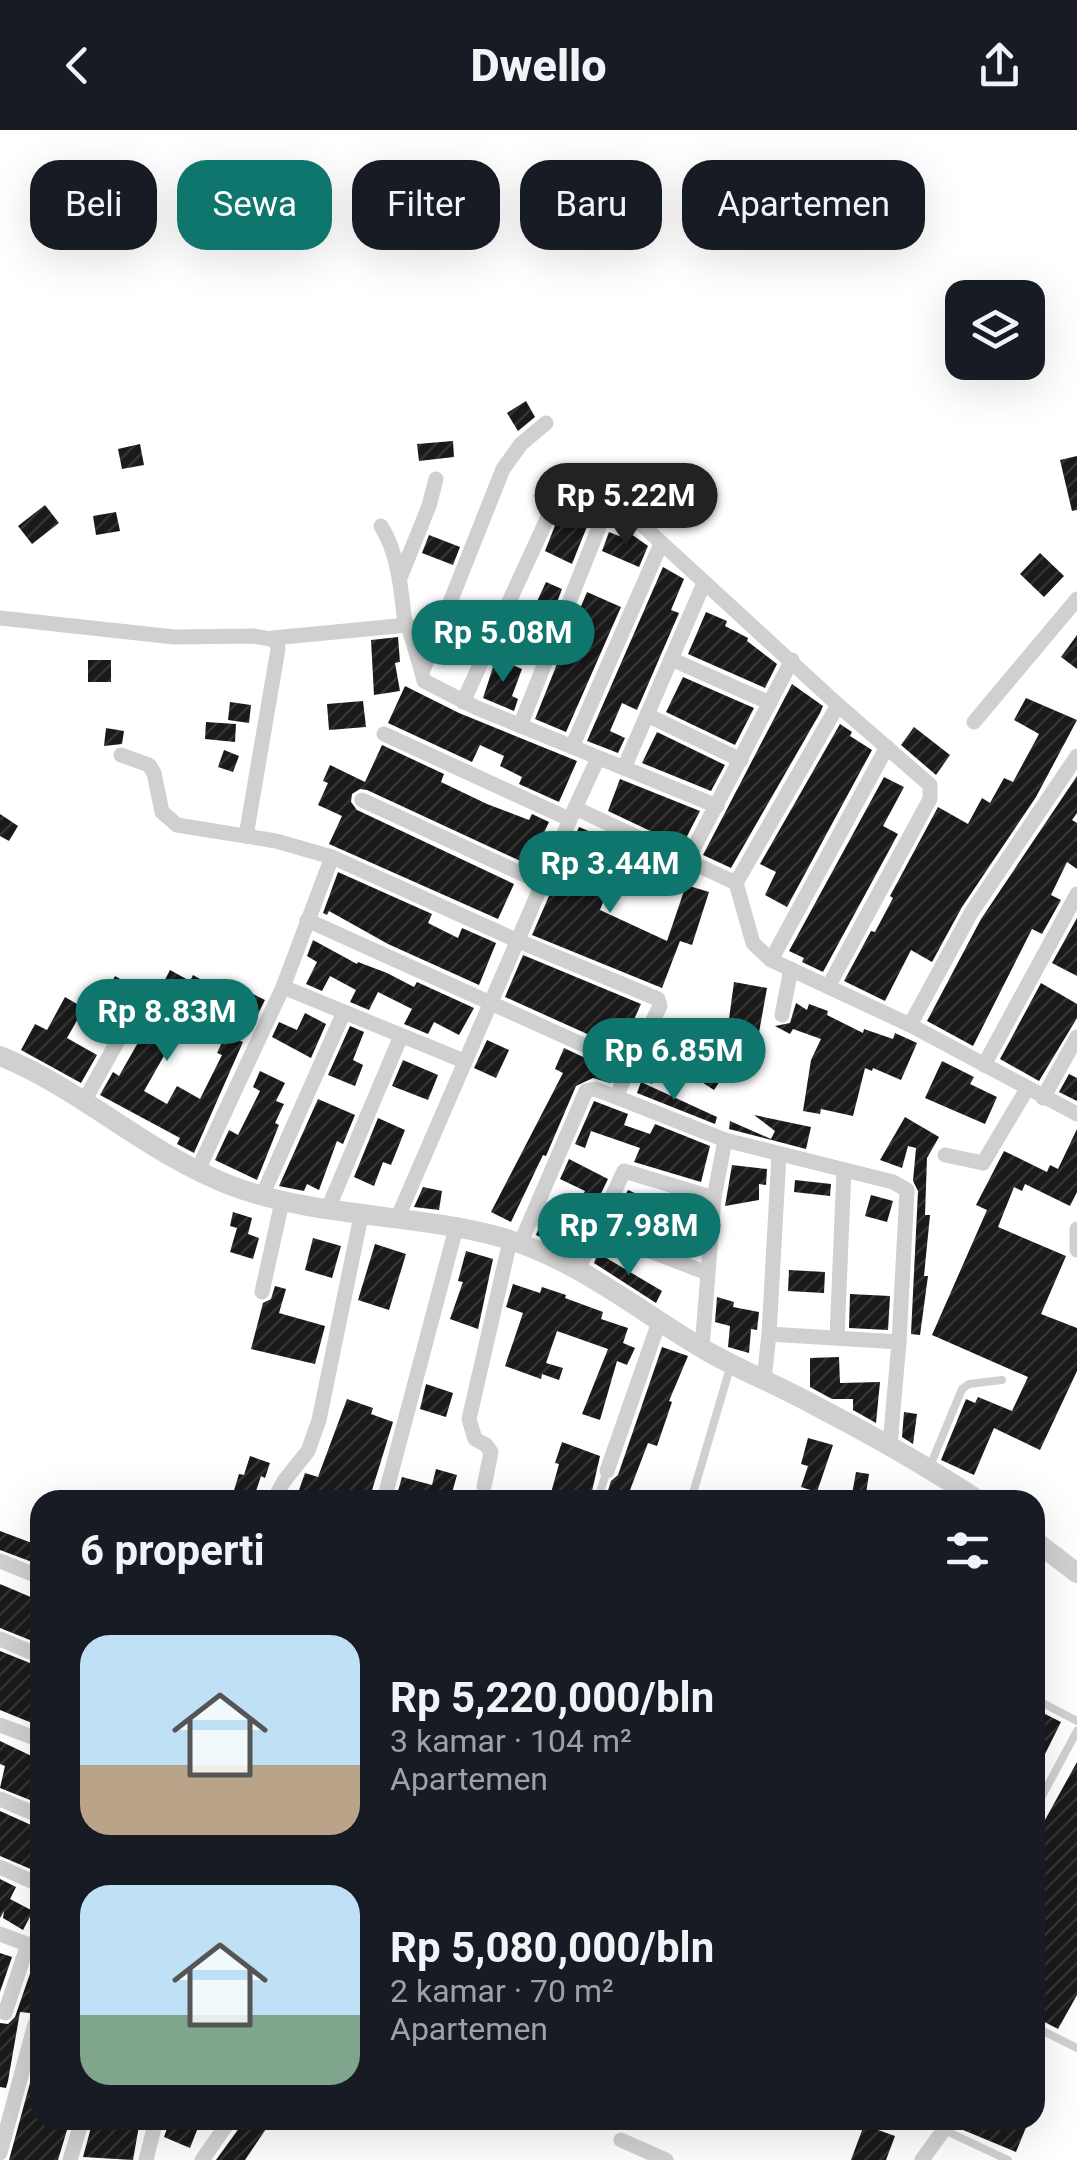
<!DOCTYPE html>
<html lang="id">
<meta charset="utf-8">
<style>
:root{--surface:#171b24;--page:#20242c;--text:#f1f3f6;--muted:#9ea1a6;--accent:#0f766e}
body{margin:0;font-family:Roboto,sans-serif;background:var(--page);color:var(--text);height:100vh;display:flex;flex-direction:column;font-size:38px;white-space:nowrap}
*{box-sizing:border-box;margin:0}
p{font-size:32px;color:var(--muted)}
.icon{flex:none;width:55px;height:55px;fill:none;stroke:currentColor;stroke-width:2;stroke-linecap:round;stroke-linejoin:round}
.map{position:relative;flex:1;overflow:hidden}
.sheet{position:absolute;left:30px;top:1360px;width:1015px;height:640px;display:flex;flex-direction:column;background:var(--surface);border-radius:30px;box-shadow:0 10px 40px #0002}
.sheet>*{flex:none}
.banner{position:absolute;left:30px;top:30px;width:1018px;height:90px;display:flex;gap:20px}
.tools{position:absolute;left:945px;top:150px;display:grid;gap:20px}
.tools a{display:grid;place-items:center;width:100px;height:100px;border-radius:20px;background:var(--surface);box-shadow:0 10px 40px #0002;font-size:50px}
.price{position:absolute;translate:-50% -85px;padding:0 22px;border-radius:35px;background:var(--accent);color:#fff;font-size:32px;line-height:65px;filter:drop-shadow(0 2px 5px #0008)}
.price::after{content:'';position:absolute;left:50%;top:60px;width:30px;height:22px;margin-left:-15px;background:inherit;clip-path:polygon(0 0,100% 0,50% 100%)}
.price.on{background:#222;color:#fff}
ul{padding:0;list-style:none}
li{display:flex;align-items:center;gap:30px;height:250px;padding:0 50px}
li span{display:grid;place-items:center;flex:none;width:280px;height:200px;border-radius:30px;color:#555}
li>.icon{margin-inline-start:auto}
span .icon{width:120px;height:120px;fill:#fffc;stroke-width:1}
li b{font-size:42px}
h2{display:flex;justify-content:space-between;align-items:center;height:120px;padding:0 50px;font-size:42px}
.tag{padding:0 35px;border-radius:30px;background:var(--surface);box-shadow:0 10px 40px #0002;font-size:35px;line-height:90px}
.tag.on{background:var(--accent);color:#fff}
header{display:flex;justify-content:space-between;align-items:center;height:130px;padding:0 50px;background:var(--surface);font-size:45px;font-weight:800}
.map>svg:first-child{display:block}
.building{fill:url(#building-hatch)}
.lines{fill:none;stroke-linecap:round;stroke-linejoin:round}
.service{stroke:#d0d0d0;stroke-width:8}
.minor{stroke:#d0d0d0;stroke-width:15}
.tertiary{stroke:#d0d0d0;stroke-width:20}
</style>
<header><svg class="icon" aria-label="back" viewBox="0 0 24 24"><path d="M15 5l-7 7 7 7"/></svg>Dwello<svg class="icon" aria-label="share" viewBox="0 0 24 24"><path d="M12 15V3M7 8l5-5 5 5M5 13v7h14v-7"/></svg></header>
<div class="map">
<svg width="1077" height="2030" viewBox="0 0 1077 2030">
<defs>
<pattern id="building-hatch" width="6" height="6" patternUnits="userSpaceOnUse" patternTransform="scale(2.5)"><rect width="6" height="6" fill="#1a1a1a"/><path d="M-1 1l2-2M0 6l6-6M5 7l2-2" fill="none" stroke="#333"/></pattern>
</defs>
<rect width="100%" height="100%" fill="#fff"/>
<!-- building -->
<g class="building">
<path d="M 526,271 L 535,287 L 518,301 L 507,283 Z"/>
<path d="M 453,311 L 454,327 L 419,331 L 417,314 Z"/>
<path d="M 140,314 L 144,335 L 122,339 L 118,319 Z"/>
<path d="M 1077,326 L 1077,380 L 1072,381 L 1060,330 Z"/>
<path d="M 565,370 L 592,384 L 572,434 L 545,421 Z"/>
<path d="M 45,375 L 59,393 L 32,414 L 18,396 Z"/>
<path d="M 116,382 L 120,401 L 96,405 L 93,386 Z"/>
<path d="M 627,401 L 648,416 L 639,437 L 602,421 L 609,402 L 624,408 Z"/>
<path d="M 429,405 L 460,417 L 453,435 L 422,423 Z"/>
<path d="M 1040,423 L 1064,446 L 1044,467 L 1020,444 Z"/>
<path d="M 663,437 L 684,449 L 671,480 L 679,483 L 637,580 L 622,573 L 610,601 L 625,608 L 618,623 L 587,611 Z"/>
<path d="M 546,452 L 562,459 L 546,501 L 527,493 Z"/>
<path d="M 587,462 L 621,477 L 566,602 L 535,589 L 557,534 L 580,487 L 577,486 Z"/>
<path d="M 706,482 L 727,491 L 725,496 L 748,508 L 747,511 L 777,534 L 765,558 L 688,524 Z"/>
<path d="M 1077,505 L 1077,539 L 1061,527 Z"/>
<path d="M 398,507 L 400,532 L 395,533 L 400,561 L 374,565 L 371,510 Z"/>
<path d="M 496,528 L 522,539 L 512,566 L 518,569 L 514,581 L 483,568 Z"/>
<rect x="88" y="530" width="23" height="22"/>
<path d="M 683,547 L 754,578 L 735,615 L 666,582 Z"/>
<path d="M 792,554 L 823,576 L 820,583 L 731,738 L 703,725 Z"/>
<path d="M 405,556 L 459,583 L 577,631 L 559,672 L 519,654 L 522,647 L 500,636 L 504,626 L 480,615 L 472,632 L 388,593 Z"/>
<path d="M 1026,568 L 1077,590 L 1036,667 L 962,777 L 932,832 L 911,820 L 885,871 L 844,851 L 871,801 L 875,802 L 893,768 L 890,766 L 938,677 L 968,694 L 982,668 L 990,673 L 1004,648 L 1013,652 L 1039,604 L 1014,590 Z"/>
<path d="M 363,571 L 366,597 L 329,600 L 327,574 Z"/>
<path d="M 230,572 L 251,575 L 249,593 L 228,590 Z"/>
<path d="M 206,592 L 236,594 L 235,612 L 205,609 Z"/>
<path d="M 840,594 L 852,602 L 850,606 L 872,620 L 787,777 L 765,765 L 776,742 L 760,734 Z"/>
<path d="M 914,597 L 950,625 L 936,645 L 901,615 Z"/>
<path d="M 106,598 L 124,601 L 122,614 L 104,616 Z"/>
<path d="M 657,602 L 725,635 L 711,661 L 642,633 Z"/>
<path d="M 382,615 L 444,644 L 441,652 L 487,674 L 529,690 L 532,684 L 549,692 L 529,735 L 367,660 L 360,659 L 352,664 L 351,672 L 357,680 L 514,754 L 498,789 L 329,714 L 342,686 L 318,675 L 328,653 L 323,651 L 330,635 L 365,652 Z"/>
<path d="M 224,620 L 239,626 L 233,642 L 218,637 Z"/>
<path d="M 1077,646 L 1077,683 L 1072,690 L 1077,693 L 1077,739 L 1067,732 L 1051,765 L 1061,770 L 1042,804 L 1032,799 L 973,916 L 927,891 L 981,789 Z"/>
<path d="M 884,647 L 904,657 L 883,696 L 898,704 L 823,842 L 802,832 L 804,828 L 789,821 Z"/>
<path d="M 620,649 L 700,681 L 682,716 L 608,681 Z"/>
<path d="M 0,684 L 18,696 L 9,711 L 0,706 Z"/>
<path d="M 579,697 L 598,705 L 596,711 L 623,722 L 600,780 L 667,811 L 686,755 L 709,762 L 692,815 L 680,811 L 662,858 L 532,805 Z"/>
<path d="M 338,742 L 432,784 L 428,793 L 458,808 L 462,798 L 496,813 L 479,855 L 388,814 L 329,781 L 327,785 L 323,783 Z"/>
<path d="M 1077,788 L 1077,846 L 1052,833 Z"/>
<path d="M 313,810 L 357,834 L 358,832 L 387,843 L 414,857 L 417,852 L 474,878 L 459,905 L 434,892 L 428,904 L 404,894 L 412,879 L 378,862 L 369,880 L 350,872 L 356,860 L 330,846 L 322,861 L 306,854 L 317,832 L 307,826 Z"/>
<path d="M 523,825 L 641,874 L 622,916 L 626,918 L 625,921 L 505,867 Z"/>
<path d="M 170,840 L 190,851 L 193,845 L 216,858 L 205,877 L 181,863 L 166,891 L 172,894 L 162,913 L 169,917 L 144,961 L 167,974 L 177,956 L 200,969 L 222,925 L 217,923 L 226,904 L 243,912 L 194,1023 L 177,1014 L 180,1008 L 100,965 L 113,942 L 119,946 L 144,902 L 140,900 L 150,874 L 148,866 L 140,862 L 132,864 L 124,877 L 104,866 L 115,846 L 155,869 Z"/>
<path d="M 229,852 L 265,870 L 255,890 L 236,880 L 239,873 L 223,865 Z"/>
<path d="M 734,852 L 767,858 L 758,908 L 727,904 Z"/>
<path d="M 1041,853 L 1077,874 L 1077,888 L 1039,951 L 1000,929 Z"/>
<path d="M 65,867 L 84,878 L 67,908 L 97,925 L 81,953 L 21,920 L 35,894 L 47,900 Z"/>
<path d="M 796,873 L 807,880 L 809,874 L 828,881 L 827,885 L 863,903 L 864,899 L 893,909 L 895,903 L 917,913 L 901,950 L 873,938 L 872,941 L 865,938 L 853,986 L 821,979 L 820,984 L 803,981 L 811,930 L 821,909 L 793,899 L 790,904 L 775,896 L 790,893 Z"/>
<path d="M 305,883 L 326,894 L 311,928 L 272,907 L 279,892 L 297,900 Z"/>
<path d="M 350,896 L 364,902 L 353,930 L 363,935 L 355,956 L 328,945 Z"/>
<path d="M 487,910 L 509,920 L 496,948 L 474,938 Z"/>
<path d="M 564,918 L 615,942 L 610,953 L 593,948 L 576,956 L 546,1026 L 543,1025 L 511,1092 L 491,1082 L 563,943 L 555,939 Z"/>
<path d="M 647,927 L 661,934 L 652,954 L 637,947 Z"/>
<path d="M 403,930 L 438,945 L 428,970 L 392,956 Z"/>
<path d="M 942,931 L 974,947 L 970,954 L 997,967 L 985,994 L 925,968 Z"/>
<path d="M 700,932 L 722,948 L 714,960 L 691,945 Z"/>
<path d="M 260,941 L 285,953 L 276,971 L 284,974 L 275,993 L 279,995 L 257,1050 L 215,1030 L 229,1000 L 238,1005 L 260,961 L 253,957 Z"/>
<path d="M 1069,944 L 1077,948 L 1077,971 L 1059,962 Z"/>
<path d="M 641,952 L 717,987 L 715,994 L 637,963 Z"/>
<path d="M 318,969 L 355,985 L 343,1014 L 337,1011 L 319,1060 L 307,1054 L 304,1061 L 279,1056 Z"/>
<path d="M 594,971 L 628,984 L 624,995 L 650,1004 L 655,994 L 710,1016 L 701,1052 L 634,1032 L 640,1018 L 591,1001 L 585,1018 L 575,1014 Z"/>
<path d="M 754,985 L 811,997 L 806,1019 L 729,999 L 730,991 L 771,1009 L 775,1001 Z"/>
<path d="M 905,987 L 939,1007 L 927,1028 L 925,1085 L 930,1085 L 924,1146 L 928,1146 L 920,1205 L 911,1204 L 918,1061 L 913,1051 L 916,1018 L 908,1016 L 902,1038 L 880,1030 Z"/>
<path d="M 378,988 L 405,1000 L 391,1035 L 383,1032 L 374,1056 L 354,1047 Z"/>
<path d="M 1077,999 L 1077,1062 L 1070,1076 L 1025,1054 L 1022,1061 L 1014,1057 L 998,1097 L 1066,1126 L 1041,1184 L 1077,1198 L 1077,1241 L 1040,1320 L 994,1298 L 974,1345 L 941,1330 L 966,1269 L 975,1273 L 978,1267 L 1012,1281 L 1028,1247 L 932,1205 L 987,1080 L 976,1075 L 1004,1021 L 1047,1042 L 1050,1035 L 1058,1039 Z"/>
<path d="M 569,1029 L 608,1049 L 592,1082 L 589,1081 L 587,1087 L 576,1081 L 585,1061 L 560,1049 Z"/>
<path d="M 732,1035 L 767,1039 L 766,1055 L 759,1054 L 759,1070 L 725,1076 Z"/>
<path d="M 795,1050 L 831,1054 L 830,1066 L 794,1062 Z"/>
<path d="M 423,1057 L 442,1061 L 439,1080 L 414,1077 Z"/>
<path d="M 628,1060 L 672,1079 L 658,1112 L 612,1093 Z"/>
<path d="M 871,1065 L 893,1071 L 887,1092 L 865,1086 Z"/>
<path d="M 233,1082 L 252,1088 L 248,1104 L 259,1108 L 253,1129 L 230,1122 L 237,1098 L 230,1096 Z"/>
<path d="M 540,1095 L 577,1116 L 574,1122 L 536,1105 Z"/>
<path d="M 313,1108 L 341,1116 L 332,1148 L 305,1140 Z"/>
<path d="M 375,1114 L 406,1124 L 389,1180 L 358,1170 Z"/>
<path d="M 466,1121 L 493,1129 L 478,1199 L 450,1189 L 463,1152 L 458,1151 Z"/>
<path d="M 598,1123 L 662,1161 L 656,1173 L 594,1133 Z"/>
<path d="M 789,1140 L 825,1142 L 824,1163 L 788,1161 Z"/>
<path d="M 513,1154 L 540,1163 L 542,1157 L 566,1165 L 565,1168 L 603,1182 L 601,1189 L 628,1198 L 623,1213 L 635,1218 L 627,1235 L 617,1231 L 600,1290 L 582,1284 L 608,1219 L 557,1201 L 546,1233 L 563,1238 L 559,1250 L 542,1244 L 541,1249 L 505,1236 L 523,1183 L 506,1177 Z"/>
<path d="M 275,1156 L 286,1159 L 279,1183 L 325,1196 L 315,1234 L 251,1219 L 263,1173 L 271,1169 Z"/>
<path d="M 850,1164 L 890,1166 L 888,1200 L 849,1198 Z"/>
<path d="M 717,1167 L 734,1172 L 733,1177 L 759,1182 L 757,1200 L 751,1199 L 749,1223 L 728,1217 L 730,1196 L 715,1192 Z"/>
<path d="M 662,1217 L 688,1226 L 669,1271 L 672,1272 L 657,1316 L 648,1313 L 630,1360 L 652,1370 L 605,1370 L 611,1351 L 618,1345 Z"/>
<path d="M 839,1227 L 840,1253 L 880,1252 L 876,1293 L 853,1280 L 853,1269 L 832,1269 L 810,1257 L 810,1228 Z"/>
<path d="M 426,1254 L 453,1263 L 446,1287 L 420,1279 Z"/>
<path d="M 347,1269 L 373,1278 L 371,1284 L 393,1292 L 369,1370 L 331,1370 L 299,1360 L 305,1343 L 318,1347 Z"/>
<path d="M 904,1282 L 917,1284 L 913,1314 L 902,1307 Z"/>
<path d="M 808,1308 L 833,1315 L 817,1362 L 801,1357 L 808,1336 L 801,1334 Z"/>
<path d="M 562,1312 L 600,1326 L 590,1370 L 549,1370 L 559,1334 L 555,1333 Z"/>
<path d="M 250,1326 L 270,1333 L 265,1348 L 261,1346 L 253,1370 L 231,1370 L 239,1344 L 244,1345 Z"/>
<path d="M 436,1339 L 457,1345 L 450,1370 L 396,1368 L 402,1347 L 432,1355 Z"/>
<path d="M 856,1342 L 869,1344 L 865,1370 L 851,1370 Z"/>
<path d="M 0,1401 L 40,1416 L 40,1435 L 0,1420 Z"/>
<path d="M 0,1454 L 40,1471 L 40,1514 L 0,1498 Z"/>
<path d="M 0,1521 L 40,1537 L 40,1573 L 32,1593 L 0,1580 Z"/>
<path d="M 1035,1579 L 1061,1592 L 1035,1644 Z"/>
<path d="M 0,1611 L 40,1630 L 40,1660 L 35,1672 L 0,1658 L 5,1636 L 0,1634 Z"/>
<path d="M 1077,1632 L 1077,1865 L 1058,1899 L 1035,1887 L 1035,1708 Z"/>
<path d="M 0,1681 L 40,1699 L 40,1743 L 0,1726 Z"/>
<path d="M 0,1749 L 16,1757 L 10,1769 L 33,1781 L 23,1800 L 3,1788 L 4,1781 L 0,1788 Z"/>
<path d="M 0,1823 L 12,1827 L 0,1862 Z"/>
<path d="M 34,1832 L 40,1835 L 33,1861 L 40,1862 L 40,1884 L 20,1882 L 8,1951 L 6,1958 L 0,1957 L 0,1893 L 8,1894 L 15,1887 Z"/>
<path d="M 39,1920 L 40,1990 L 70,1990 L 58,2030 L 9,2030 Z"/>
<path d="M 93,1990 L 140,1990 L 133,2030 L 83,2027 Z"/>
<path d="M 170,1990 L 201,1990 L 190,2018 L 164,2007 Z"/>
<path d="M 245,1990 L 272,1990 L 245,2030 L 216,2030 Z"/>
<path d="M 953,1990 L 1029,1990 L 1016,2022 L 956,1997 Z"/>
<path d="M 864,1995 L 895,2006 L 886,2030 L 851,2030 Z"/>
</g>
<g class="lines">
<!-- service -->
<g class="service">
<path d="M 930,1336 L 962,1259 L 969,1254 L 1002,1250"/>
<path d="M 597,1370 L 607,1341"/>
<path d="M 691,1370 L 730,1238"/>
<path d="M 1035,1569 L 1077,1591"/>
<path d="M 1035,1679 L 1077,1601"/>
<path d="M 1035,1897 L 1077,1918"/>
<path d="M 923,1990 L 1008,2030"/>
</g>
<!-- minor -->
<g class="minor">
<path d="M 546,293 L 521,314 L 503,339 L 422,543 L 424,551 L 477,578 L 717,676"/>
<path d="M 381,396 C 399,425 401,460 405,494"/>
<path d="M 400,448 L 429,376 L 436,349"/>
<path d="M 0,488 L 174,507 L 253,506 L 276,510 L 278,519 L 246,706"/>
<path d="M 273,508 L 408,495 L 422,543"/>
<path d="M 671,529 L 770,573"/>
<path d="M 463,572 L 553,376"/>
<path d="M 647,585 L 741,630"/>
<path d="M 974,592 L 1077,469"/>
<path d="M 520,596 L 603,387 L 617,385 L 641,394 L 838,575 L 930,655 L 930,669 L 828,857"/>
<path d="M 384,604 L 569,689"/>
<path d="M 572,617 L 661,414"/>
<path d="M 121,625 L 149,635 L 154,643 L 162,682 L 177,695 L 276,711 L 332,727 L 516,810 L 658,869 L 660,876 L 630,936 L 307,790"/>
<path d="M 624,638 L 704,453"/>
<path d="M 362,670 L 540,752"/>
<path d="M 575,678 L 598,628"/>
<path d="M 688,729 L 792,530"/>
<path d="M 736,753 L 838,575"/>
<path d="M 771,830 L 887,617"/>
<path d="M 283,857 L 464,931"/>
<path d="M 782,885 L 791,839"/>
<path d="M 910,895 L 971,783 L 1077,626"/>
<path d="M 984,935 L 1077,764"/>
<path d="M 630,936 L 616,967 L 725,1010 L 893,1052 L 907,1060 L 899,1212 L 769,1204 L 764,1250"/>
<path d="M 1043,968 L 1077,907"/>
<path d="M 83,973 L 139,873"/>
<path d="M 945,1025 L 983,1033 L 1027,959"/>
<path d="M 197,1042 L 283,857 L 332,727"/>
<path d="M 262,1066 L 344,882"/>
<path d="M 327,1081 L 401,906"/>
<path d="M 397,1089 L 575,678 L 736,753 L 753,813 L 771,830 L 910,895 L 1077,984"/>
<path d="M 1077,1099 L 1077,1120"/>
<path d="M 596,1100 L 707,1143"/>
<path d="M 520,1114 L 586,961 L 595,959 L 616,967"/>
<path d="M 578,1140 L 624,1041 L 714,1068"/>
<path d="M 262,1162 L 282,1072"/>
<path d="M 769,1204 L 779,1025"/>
<path d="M 837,1208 L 844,1040"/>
<path d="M 702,1218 L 714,1068 L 725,1010"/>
<path d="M 890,1315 L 899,1212"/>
<path d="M 607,1341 L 659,1192"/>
<path d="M 484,1357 L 491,1322 L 486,1315 L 475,1309 L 469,1289 L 510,1111"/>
<path d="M 274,1370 L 284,1351 L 308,1321 L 319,1290 L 361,1086"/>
<path d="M 384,1370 L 456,1098"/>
<path d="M 0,1431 L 40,1447"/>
<path d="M 0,1509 L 40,1526"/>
<path d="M 0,1595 L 40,1610"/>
<path d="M 0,1669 L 40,1686"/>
<path d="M 0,1737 L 40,1755"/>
<path d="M 0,1804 L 40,1819"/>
<path d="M 5,1883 L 28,1814"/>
<path d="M 621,2010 L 666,2030"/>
<path d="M 0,2023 L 35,1894"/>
<path d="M 70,2030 L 82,1990"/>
<path d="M 146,2030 L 156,1990"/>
<path d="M 202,2030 L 230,1990"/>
<path d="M 922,2030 L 945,1998"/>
</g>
<!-- tertiary -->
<g class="tertiary">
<path d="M 0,926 C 82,959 146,1023 232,1056 C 318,1088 411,1083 500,1107 C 579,1129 642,1184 712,1224 C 745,1242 781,1257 814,1275 C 870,1304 925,1335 978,1370"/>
<path d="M 1035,1411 L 1077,1443"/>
</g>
</g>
</svg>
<div class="tools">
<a><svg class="icon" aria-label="layers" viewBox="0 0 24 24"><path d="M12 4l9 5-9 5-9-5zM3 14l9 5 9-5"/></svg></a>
</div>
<b class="price on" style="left:626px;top:418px">Rp 5.22M</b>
<b class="price" style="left:503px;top:555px">Rp 5.08M</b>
<b class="price" style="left:610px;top:786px">Rp 3.44M</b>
<b class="price" style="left:167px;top:934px">Rp 8.83M</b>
<b class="price" style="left:674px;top:973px">Rp 6.85M</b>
<b class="price" style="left:629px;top:1148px">Rp 7.98M</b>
<div class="banner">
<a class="tag">Beli</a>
<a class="tag on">Sewa</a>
<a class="tag">Filter</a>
<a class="tag">Baru</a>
<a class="tag">Apartemen</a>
</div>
<section class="sheet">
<h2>6 properti<svg class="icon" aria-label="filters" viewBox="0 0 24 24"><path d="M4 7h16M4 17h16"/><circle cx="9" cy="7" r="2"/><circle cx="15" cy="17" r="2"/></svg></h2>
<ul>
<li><span style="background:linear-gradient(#bfe0f5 65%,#b9a48a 0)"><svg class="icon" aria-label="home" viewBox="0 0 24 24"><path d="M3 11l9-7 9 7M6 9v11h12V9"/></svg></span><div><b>Rp 5,220,000/bln</b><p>3 kamar · 104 m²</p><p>Apartemen</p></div></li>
<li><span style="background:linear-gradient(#bfe0f5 65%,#7fa58c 0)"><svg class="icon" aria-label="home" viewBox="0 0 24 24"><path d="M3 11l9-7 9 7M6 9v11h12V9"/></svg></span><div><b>Rp 5,080,000/bln</b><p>2 kamar · 70 m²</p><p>Apartemen</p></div></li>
</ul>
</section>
</div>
